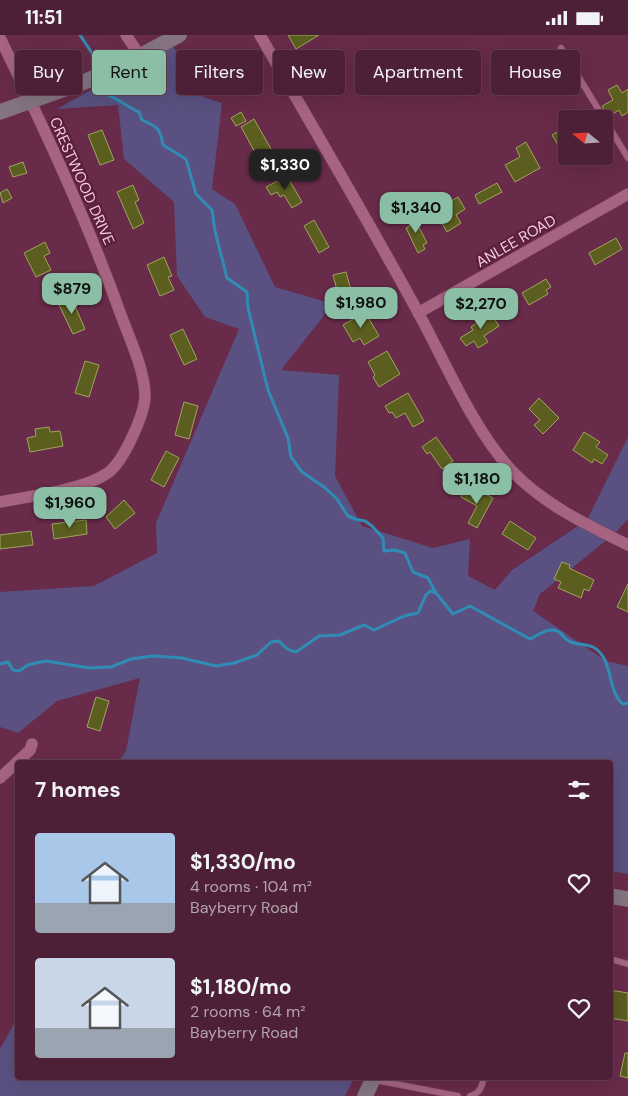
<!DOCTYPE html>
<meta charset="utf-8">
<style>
:root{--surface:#4e2037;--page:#582d42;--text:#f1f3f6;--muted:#b3a3ad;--line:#653e52;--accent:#8abfa5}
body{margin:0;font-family:"DM Sans",sans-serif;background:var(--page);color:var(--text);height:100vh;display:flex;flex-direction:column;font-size:19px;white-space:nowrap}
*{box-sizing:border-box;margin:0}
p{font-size:16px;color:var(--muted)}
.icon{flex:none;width:28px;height:28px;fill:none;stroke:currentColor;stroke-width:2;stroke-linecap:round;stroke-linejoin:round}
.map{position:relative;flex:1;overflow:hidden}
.sheet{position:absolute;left:15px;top:725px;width:598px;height:320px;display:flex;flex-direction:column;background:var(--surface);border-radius:5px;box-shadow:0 5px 20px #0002,0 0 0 1px var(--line)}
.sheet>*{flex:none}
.top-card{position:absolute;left:15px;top:15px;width:599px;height:45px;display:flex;gap:10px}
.needle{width:32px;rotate:288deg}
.controls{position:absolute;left:558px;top:75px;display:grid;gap:10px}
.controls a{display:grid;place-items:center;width:55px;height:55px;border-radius:5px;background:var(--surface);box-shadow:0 5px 20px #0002,0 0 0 1px var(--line);font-size:25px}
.price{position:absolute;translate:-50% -42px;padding:0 11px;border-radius:10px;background:var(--accent);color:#111;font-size:16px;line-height:32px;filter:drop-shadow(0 1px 2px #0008)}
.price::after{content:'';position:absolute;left:50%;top:30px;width:15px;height:11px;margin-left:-8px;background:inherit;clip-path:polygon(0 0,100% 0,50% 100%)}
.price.active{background:#222;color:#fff}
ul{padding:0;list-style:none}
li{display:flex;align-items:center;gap:15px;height:125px;padding:0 20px}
li span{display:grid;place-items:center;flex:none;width:140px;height:100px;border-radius:5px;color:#555}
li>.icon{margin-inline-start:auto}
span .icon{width:60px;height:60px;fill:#fffc;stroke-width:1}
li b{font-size:21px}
h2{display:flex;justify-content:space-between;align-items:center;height:60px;padding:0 20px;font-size:21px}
.pill{padding:0 18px;border-radius:5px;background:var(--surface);box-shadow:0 5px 20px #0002,0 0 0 1px var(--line);font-size:18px;line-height:45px}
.pill.active{background:var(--accent);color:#111}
.status{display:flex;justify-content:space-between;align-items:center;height:35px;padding:0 25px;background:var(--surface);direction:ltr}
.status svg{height:14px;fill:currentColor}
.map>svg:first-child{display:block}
.green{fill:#5a5182}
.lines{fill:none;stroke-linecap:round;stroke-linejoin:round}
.stream{stroke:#308cb5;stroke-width:3}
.building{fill:#5b5e1f;stroke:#a0a55f}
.lane-casing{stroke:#804d67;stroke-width:7}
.street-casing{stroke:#804d67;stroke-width:12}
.secondary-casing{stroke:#804d67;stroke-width:16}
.lane{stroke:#a76482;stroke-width:5.5}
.street{stroke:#a76482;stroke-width:11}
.secondary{stroke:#857582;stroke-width:15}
.labels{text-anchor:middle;stroke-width:5;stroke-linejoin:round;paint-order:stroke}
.street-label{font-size:15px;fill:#f4cedd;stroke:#5c203e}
</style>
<div class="status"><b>11:51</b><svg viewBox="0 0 49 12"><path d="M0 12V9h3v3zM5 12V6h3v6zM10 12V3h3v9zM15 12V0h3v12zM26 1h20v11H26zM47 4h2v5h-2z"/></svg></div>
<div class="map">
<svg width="628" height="1061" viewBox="0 0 628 1061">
<rect width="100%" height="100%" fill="#682b49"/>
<!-- green -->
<g class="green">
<path d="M 173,9 L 192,58 L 222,68 L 212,154 L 235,169 L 275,252 L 333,269 L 281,335 L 339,340 L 335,441 L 362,491 L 433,513 L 470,504 L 468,541 L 495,555 L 512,535 L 587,485 L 628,402 L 628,484 L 614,499 L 540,559 L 533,576 L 606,626 L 628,631 L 628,839 L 610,836 L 610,728 L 118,727 L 126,716 L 140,643 L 57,666 L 18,698 L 0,692 L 0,557 L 94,551 L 157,518 L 156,488 L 239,294 L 205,282 L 177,241 L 174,167 L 124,124 L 118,70 L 57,74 Z"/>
<path d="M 17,983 L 18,1042 L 354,1043 L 345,1061 L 0,1061 L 0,1014 Z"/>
</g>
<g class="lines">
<!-- stream -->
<g class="stream">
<path d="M 80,0 L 92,18 L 94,32"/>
<path d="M 100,47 L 106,59 C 119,64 127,72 139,77 L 142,85 C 158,92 160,93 163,110 L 186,124 L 196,159 L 212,175 L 215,196 L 227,243 L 247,257 L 248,273 L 268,355 L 288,403 L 291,422 L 302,437 L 324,452 L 337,464 L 348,481 L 355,484 L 365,486 L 372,491 L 383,503 L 384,516 L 395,515 L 405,518 L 413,537 L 428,543 L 436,558"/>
<path d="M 0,629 L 8,627 L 13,635 L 19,636 L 28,630 L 36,628 L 46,626 L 90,633 L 111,632 L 131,624 L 153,621 L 182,623 L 216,631 L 234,628 L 257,620 L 271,607 L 279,606 C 284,612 288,616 296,617 L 319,601 L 340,600 L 364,590 L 374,595 L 404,581 L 418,578 L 426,560 L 430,556 L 436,558 L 453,579 L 470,571 L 530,604 C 538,600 550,591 559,597 C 563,600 565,605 571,607 C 578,610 587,609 593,612 C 614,623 606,655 623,669 L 628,668"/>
</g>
</g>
<!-- building -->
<g class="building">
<path d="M 288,0 L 319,0 L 296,14 Z"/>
<path d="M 218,16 L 230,36 L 233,34 L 239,45 L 222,55 L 204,24 Z"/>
<path d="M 617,50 L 622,58 L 628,54 L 628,77 L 622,81 L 619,75 L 608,82 L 602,71 L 613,65 L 608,55 Z"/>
<path d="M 241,77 L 246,86 L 236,91 L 231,83 Z"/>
<path d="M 254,84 L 271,114 L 257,121 L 241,92 Z"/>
<path d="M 566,92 L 566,101 L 563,103 L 565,106 L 558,110 L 552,100 Z"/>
<path d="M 102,95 L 114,125 L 100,130 L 88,100 Z"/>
<path d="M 526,107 L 540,133 L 515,147 L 505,130 L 520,122 L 516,113 Z"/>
<path d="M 23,127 L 27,138 L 13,142 L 9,132 Z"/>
<path d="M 287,141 L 302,167 L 292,173 L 284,160 L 280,162 L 277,157 L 271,160 L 266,152 Z"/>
<path d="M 497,148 L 502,157 L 479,169 L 475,160 Z"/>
<path d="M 133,150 L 139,165 L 135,167 L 144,188 L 133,194 L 117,157 Z"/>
<path d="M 7,154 L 12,163 L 3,168 L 0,158 Z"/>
<path d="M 458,162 L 465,174 L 456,180 L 461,188 L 447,197 L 437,180 L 450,172 L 448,168 Z"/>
<path d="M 412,178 L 427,208 L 423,210 L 425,214 L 418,218 L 406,193 L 410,191 L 405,182 Z"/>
<path d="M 314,185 L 329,212 L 319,218 L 304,191 Z"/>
<path d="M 616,203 L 622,214 L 595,230 L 589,218 Z"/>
<path d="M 45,207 L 50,218 L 44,221 L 51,235 L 36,242 L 24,218 Z"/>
<path d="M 164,222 L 172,241 L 168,242 L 174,255 L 160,261 L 147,230 Z"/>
<path d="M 346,237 L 352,259 L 339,263 L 333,240 Z"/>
<path d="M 546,244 L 551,252 L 546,255 L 548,259 L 529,270 L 522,258 Z"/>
<path d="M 71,262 L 85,294 L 73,299 L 58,268 Z"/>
<path d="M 488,274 L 499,291 L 484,301 L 488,307 L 478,313 L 474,306 L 466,311 L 460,303 L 473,295 L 471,292 L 478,287 L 477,285 L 483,281 L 481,278 Z"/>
<path d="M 365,277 L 379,301 L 364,310 L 360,303 L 353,307 L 343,290 Z"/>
<path d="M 183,294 L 197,324 L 184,330 L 170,300 Z"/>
<path d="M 387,316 L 400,339 L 379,352 L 373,342 L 375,340 L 368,327 Z"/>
<path d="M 85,326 L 99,330 L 89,362 L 75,358 Z"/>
<path d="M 408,358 L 424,386 L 413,392 L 405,378 L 396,383 L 392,377 L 389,378 L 385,371 Z"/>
<path d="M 539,363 L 559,383 L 543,399 L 534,390 L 540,385 L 529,374 Z"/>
<path d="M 184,367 L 198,371 L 189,404 L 175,400 Z"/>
<path d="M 49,392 L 50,397 L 60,396 L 63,411 L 30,417 L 27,403 L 36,401 L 35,394 Z"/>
<path d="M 584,397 L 600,407 L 596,412 L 608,420 L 602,429 L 594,424 L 592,428 L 573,415 Z"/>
<path d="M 436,402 L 453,426 L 442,434 L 430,417 L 427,419 L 422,412 Z"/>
<path d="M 166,416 L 179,423 L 164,452 L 151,445 Z"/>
<path d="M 466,452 L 480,460 L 482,457 L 493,463 L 477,493 L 468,488 L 477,471 L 461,462 Z"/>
<path d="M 124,465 L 135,478 L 115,494 L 106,482 Z"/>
<path d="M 86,485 L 87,499 L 54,504 L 52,489 Z"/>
<path d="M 510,486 L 536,503 L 528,515 L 502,499 Z"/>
<path d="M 31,496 L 33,510 L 0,514 L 0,500 Z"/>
<path d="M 562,527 L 570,530 L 569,533 L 594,545 L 589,556 L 584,554 L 581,563 L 558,553 L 561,547 L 554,544 Z"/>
<path d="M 628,549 L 628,577 L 617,572 Z"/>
<path d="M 96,662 L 109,666 L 100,696 L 87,692 Z"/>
<path d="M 610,955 L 628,958 L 628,986 L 610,983 Z"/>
<path d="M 625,1018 L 628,1018 L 628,1043 L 620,1041 Z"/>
</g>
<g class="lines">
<defs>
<g id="lane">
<path d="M 561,13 L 628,123"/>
<path d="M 610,924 L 628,929"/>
<path d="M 375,1045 L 458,1061"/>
<path d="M 470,1061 C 480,1058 482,1052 484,1042"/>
</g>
<g id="street">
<path d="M 126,0 L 140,21"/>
<path d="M 260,0 C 313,93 368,185 419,279 C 446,329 473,393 511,435 C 543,469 587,490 628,510"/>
<path d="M 0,3 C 44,93 87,185 121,280 C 130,305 144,333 145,360 C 145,379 124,425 109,437 C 85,455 30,461 0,467"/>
<path d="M 418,278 L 628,159"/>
<path d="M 0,743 L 30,715 L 32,709"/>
</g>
<g id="secondary">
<path d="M 0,77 L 84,47 L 140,21 L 179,0"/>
<path d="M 610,861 L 628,864"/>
<path d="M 365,1061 L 374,1042"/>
</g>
</defs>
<!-- lane casing -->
<use href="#lane" class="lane-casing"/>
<!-- street casing -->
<use href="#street" class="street-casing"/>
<!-- secondary casing -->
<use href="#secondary" class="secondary-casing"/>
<!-- lane -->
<use href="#lane" class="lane"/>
<!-- street -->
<use href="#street" class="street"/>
<!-- secondary -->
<use href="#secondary" class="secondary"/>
</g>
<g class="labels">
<!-- street labels -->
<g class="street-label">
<text transform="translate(82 146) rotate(66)" y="5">CRESTWOOD DRIVE</text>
<text transform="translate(516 206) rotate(-30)" y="5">ANLEE ROAD</text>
</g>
</g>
</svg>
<div class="controls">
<a><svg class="needle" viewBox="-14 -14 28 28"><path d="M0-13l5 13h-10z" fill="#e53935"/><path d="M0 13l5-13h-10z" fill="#b3a3ad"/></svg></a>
</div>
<b class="price active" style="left:285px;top:156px">$1,330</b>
<b class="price" style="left:416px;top:199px">$1,340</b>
<b class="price" style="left:72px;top:280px">$879</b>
<b class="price" style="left:361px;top:294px">$1,980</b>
<b class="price" style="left:481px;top:295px">$2,270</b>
<b class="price" style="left:477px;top:470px">$1,180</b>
<b class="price" style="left:70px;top:494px">$1,960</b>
<div class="top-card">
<a class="pill">Buy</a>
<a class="pill active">Rent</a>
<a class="pill">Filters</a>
<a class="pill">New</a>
<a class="pill">Apartment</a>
<a class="pill">House</a>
</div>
<section class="sheet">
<h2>7 homes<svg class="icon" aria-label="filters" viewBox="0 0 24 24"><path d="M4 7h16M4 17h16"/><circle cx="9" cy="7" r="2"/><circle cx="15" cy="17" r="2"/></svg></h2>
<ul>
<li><span style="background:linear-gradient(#a9c7e8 70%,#9aa5b1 0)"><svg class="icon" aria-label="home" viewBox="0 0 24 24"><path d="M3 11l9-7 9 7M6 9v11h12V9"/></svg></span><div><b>$1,330/mo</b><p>4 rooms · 104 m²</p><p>Bayberry Road</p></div><svg class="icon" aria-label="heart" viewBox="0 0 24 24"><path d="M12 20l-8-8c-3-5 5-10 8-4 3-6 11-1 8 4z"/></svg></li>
<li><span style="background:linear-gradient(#c9d6e8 70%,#9aa5b1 0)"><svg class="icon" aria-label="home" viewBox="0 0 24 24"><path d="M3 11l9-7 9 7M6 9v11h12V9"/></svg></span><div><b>$1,180/mo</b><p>2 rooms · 64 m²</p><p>Bayberry Road</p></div><svg class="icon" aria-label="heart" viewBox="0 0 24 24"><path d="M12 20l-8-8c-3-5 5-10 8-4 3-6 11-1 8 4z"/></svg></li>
</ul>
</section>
</div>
